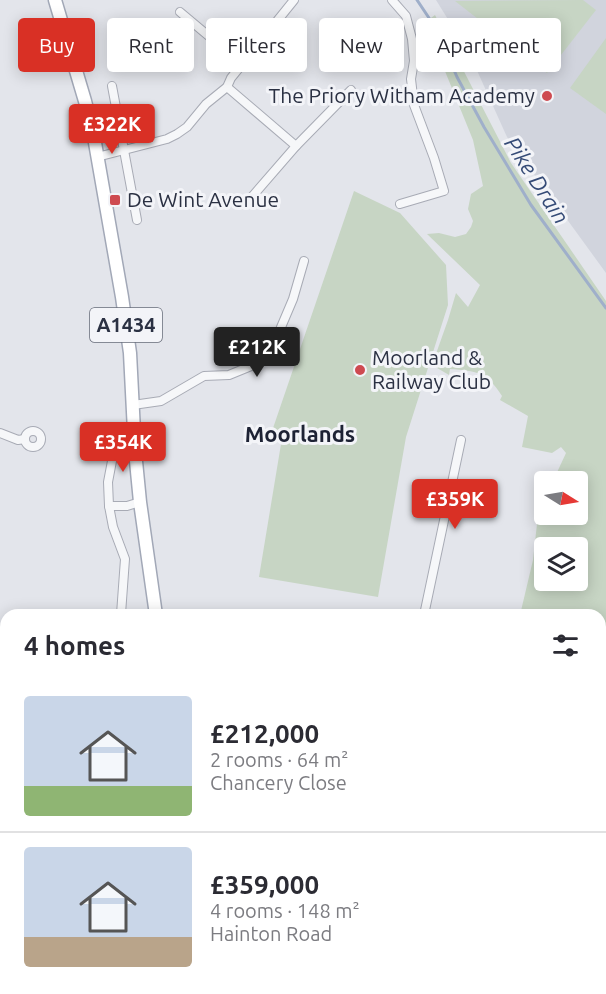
<!DOCTYPE html>
<meta charset="utf-8">
<style>
:root{--surface:#fff;--page:#f2f2f3;--text:#2b2b33;--muted:#7c7c81;--line:#e1e1e2;--accent:#d93025}
body{margin:0;font-family:Ubuntu,sans-serif;background:var(--page);color:var(--text);height:100vh;display:flex;flex-direction:column;font-size:22px;white-space:nowrap}
*{box-sizing:border-box;margin:0}
p{font-size:20px;color:var(--muted)}
.icon{flex:none;width:33px;height:33px;fill:none;stroke:currentColor;stroke-width:2;stroke-linecap:round;stroke-linejoin:round}
.map{position:relative;flex:1;overflow:hidden}
.sheet{position:absolute;left:0px;top:609px;width:606px;height:386px;display:flex;flex-direction:column;background:var(--surface);border-radius:18px 18px 0 0;box-shadow:0 3px 15px #0003}
.sheet>*{flex:none}
.hud{position:absolute;left:18px;top:18px;width:570px;height:54px;display:flex;gap:12px}
.needle{width:39px;rotate:101deg}
.controls{position:absolute;left:534px;top:471px;display:grid;gap:12px}
.controls a{display:grid;place-items:center;width:54px;height:54px;border-radius:6px;background:var(--surface);box-shadow:0 3px 15px #0003;font-size:30px}
.price{position:absolute;translate:-50% -51px;padding:0 14px;border-radius:6px;background:var(--accent);color:#fff;font-size:20px;line-height:39px;filter:drop-shadow(0 2px 3px #0008)}
.price::after{content:'';position:absolute;left:50%;top:36px;width:18px;height:14px;margin-left:-9px;background:inherit;clip-path:polygon(0 0,100% 0,50% 100%)}
.price.on{background:#222;color:#fff}
ul{padding:0;list-style:none}
li{display:flex;align-items:center;gap:18px;height:150px;padding:0 24px}
li+li{border-top:2px solid var(--line)}
li span{display:grid;place-items:center;flex:none;width:168px;height:120px;border-radius:6px;color:#555}
li>.icon{margin-inline-start:auto}
span .icon{width:72px;height:72px;fill:#fffc;stroke-width:1}
li b{font-size:26px}
h2{display:flex;justify-content:space-between;align-items:center;height:72px;padding:0 24px;font-size:26px}
.tag{padding:0 21px;border-radius:6px;background:var(--surface);box-shadow:0 3px 15px #0003;font-size:21px;line-height:54px}
.tag.on{background:var(--accent);color:#fff}
.map>svg:first-child{display:block}
.built{fill:#d1d4dd}
.green{fill:#c7d5c4;fill-rule:evenodd}
.lines{fill:none;stroke-linecap:round;stroke-linejoin:round}
.stream{stroke:#9fafca;stroke-width:3}
.minor-casing{stroke:#a8abb5;stroke-width:10}
.tertiary-casing{stroke:#a8abb5;stroke-width:12}
.primary-casing{stroke:#a2a8b7;stroke-width:15}
.minor{stroke:#f6f7f9;stroke-width:8}
.tertiary{stroke:#f6f7f9;stroke-width:9}
.primary{stroke:#fff;stroke-width:12}
.poi-dot{fill:#ce4a50;stroke:#f3f4f8;stroke-width:2}
.labels{text-anchor:middle;stroke-width:6;stroke-linejoin:round;paint-order:stroke}
.shield{fill:#f3f4f8;stroke:#676c79;stroke-width:1.5}
.shield-label{font-size:20px;font-weight:bold;fill:#2b3143}
.poi-label{font-size:21px;fill:#2b3143;stroke:#f3f4f8;text-anchor:start}
.water-label{font-size:22px;font-style:italic;fill:#354b77;stroke:#f3f4f8}
.neighbourhood-label{font-size:22px;font-weight:bold;fill:#1d2234;stroke:#f3f4f8}
</style>
<div class="map">
<svg width="606" height="994" viewBox="0 0 606 994">
<rect width="100%" height="100%" fill="#e3e5eb"/>
<!-- built -->
<g class="built">
<path d="M 436,0 L 606,0 L 606,273 L 507,137 L 470,55 Z"/>
<path d="M 6,941 L 6,988 L 104,989 L 110,994 L 0,994 L 0,946 Z"/>
</g>
<!-- green -->
<g class="green">
<path d="M 583,0 L 596,10 L 547,73 L 455,1 Z"/>
<path d="M 435,15 L 511,163 L 606,301 L 606,651 L 600,653 L 600,615 L 520,615 L 533,560 L 538,515 L 542,515 L 544,500 L 544,514 L 578,514 L 578,482 L 548,481 L 553,481 L 566,453 L 561,447 L 552,453 L 522,447 L 528,416 L 500,400 L 502,396 C 487,372 476,371 450,369 L 449,375 L 432,365 L 448,320 L 456,293 L 468,307 L 480,285 L 427,234 L 439,233 L 455,237 L 466,234 L 471,227 L 473,221 L 468,209 L 471,194 L 483,186 L 473,140 L 438,54 L 429,52 L 421,25 ZM 544,548 L 578,548 L 578,580 L 544,580 Z"/>
<path d="M 606,38 L 606,114 L 570,88 Z"/>
<path d="M 354,191 L 400,213 L 446,265 L 448,305 L 406,437 L 378,597 L 259,577 L 282,438 L 271,434 Z"/>
</g>
<g class="lines">
<!-- stream -->
<path class="stream" d="M 417,0 L 437,30 L 457,77 L 484,127 L 531,205 L 606,308"/>
<defs>
<g id="minor">
<path d="M 392,0 L 406,16 L 412,39 L 414,61 L 411,79 L 414,105 L 434,158 L 444,191 L 400,204"/>
<path d="M 180,12 L 242,64"/>
<path d="M 112,86 L 137,220"/>
<path d="M 227,87 L 296,146 L 250,199"/>
<path d="M 296,146 L 351,90"/>
<path d="M 97,157 L 167,139 L 177,134 L 187,127 L 206,104 L 227,87 L 231,78 L 294,0"/>
<path d="M 133,405 L 161,401 L 204,376 L 229,375 L 251,366 L 267,352 L 279,332 L 293,299 L 304,261"/>
<circle cx="33" cy="439" r="8"/>
<path d="M 0,433 L 18,440 L 25,439"/>
<path d="M 109,506 L 108,482 L 116,440"/>
<path d="M 121,614 L 125,559 L 113,527 L 109,506 L 127,506 L 140,502"/>
<path d="M 424,615 L 461,440"/>
<path d="M 0,791 L 6,785"/>
<path d="M 526,994 L 528,988"/>
</g>
<g id="tertiary">
<path d="M 0,701 L 6,711"/>
<path d="M 600,750 L 606,748"/>
</g>
<g id="primary">
<path d="M 55,0 L 85,101 L 94,137 L 122,297 L 130,353 L 135,451 L 140,502 L 156,615"/>
<path d="M 162,994 L 164,988"/>
</g>
</defs>
<!-- minor casing -->
<use href="#minor" class="minor-casing"/>
<!-- tertiary casing -->
<use href="#tertiary" class="tertiary-casing"/>
<!-- primary casing -->
<use href="#primary" class="primary-casing"/>
<!-- minor -->
<use href="#minor" class="minor"/>
<!-- tertiary -->
<use href="#tertiary" class="tertiary"/>
<!-- primary -->
<use href="#primary" class="primary"/>
</g>
<!-- markers -->
<g class="poi-dot">
<circle cx="547" cy="96" r="6"/>
<rect x="109" y="194" width="12" height="12" rx="3"/>
<circle cx="360" cy="370" r="6"/>
</g>
<g class="labels">
<!-- shield labels -->
<rect class="shield" x="90" y="308" width="72" height="34" rx="4.5"/>
<g class="shield-label">
<text x="126" y="332">A1434</text>
</g>
<!-- poi labels -->
<g class="poi-label">
<text x="535" y="103" text-anchor="end">The Priory Witham Academy</text>
<text x="127" y="207">De Wint Avenue</text>
<text x="372" y="365">Moorland &amp;<tspan x="372" dy="24">Railway Club</tspan></text>
</g>
<!-- water labels -->
<g class="water-label">
<text transform="translate(537 180) rotate(57)" y="8">Pike Drain</text>
</g>
<!-- neighbourhood labels -->
<g class="neighbourhood-label">
<text x="300" y="442">Moorlands</text>
</g>
</g>
</svg>
<div class="controls">
<a><svg class="needle" viewBox="-14 -14 28 28"><path d="M0-13l5 13h-10z" fill="#e53935"/><path d="M0 13l5-13h-10z" fill="#7c7c81"/></svg></a>
<a><svg class="icon" aria-label="layers" viewBox="0 0 24 24"><path d="M12 4l9 5-9 5-9-5zM3 14l9 5 9-5"/></svg></a>
</div>
<b class="price" style="left:112px;top:155px">£322K</b>
<b class="price on" style="left:257px;top:378px">£212K</b>
<b class="price" style="left:123px;top:473px">£354K</b>
<b class="price" style="left:455px;top:530px">£359K</b>
<div class="hud">
<a class="tag on">Buy</a>
<a class="tag">Rent</a>
<a class="tag">Filters</a>
<a class="tag">New</a>
<a class="tag">Apartment</a>
</div>
<section class="sheet">
<h2>4 homes<svg class="icon" aria-label="filters" viewBox="0 0 24 24"><path d="M4 7h16M4 17h16"/><circle cx="9" cy="7" r="2"/><circle cx="15" cy="17" r="2"/></svg></h2>
<ul>
<li><span style="background:linear-gradient(#c9d6e8 75%,#8fb573 0)"><svg class="icon" aria-label="home" viewBox="0 0 24 24"><path d="M3 11l9-7 9 7M6 9v11h12V9"/></svg></span><div><b>£212,000</b><p>2 rooms · 64 m²</p><p>Chancery Close</p></div></li>
<li><span style="background:linear-gradient(#c9d6e8 75%,#b9a48a 0)"><svg class="icon" aria-label="home" viewBox="0 0 24 24"><path d="M3 11l9-7 9 7M6 9v11h12V9"/></svg></span><div><b>£359,000</b><p>4 rooms · 148 m²</p><p>Hainton Road</p></div></li>
</ul>
</section>
</div>
